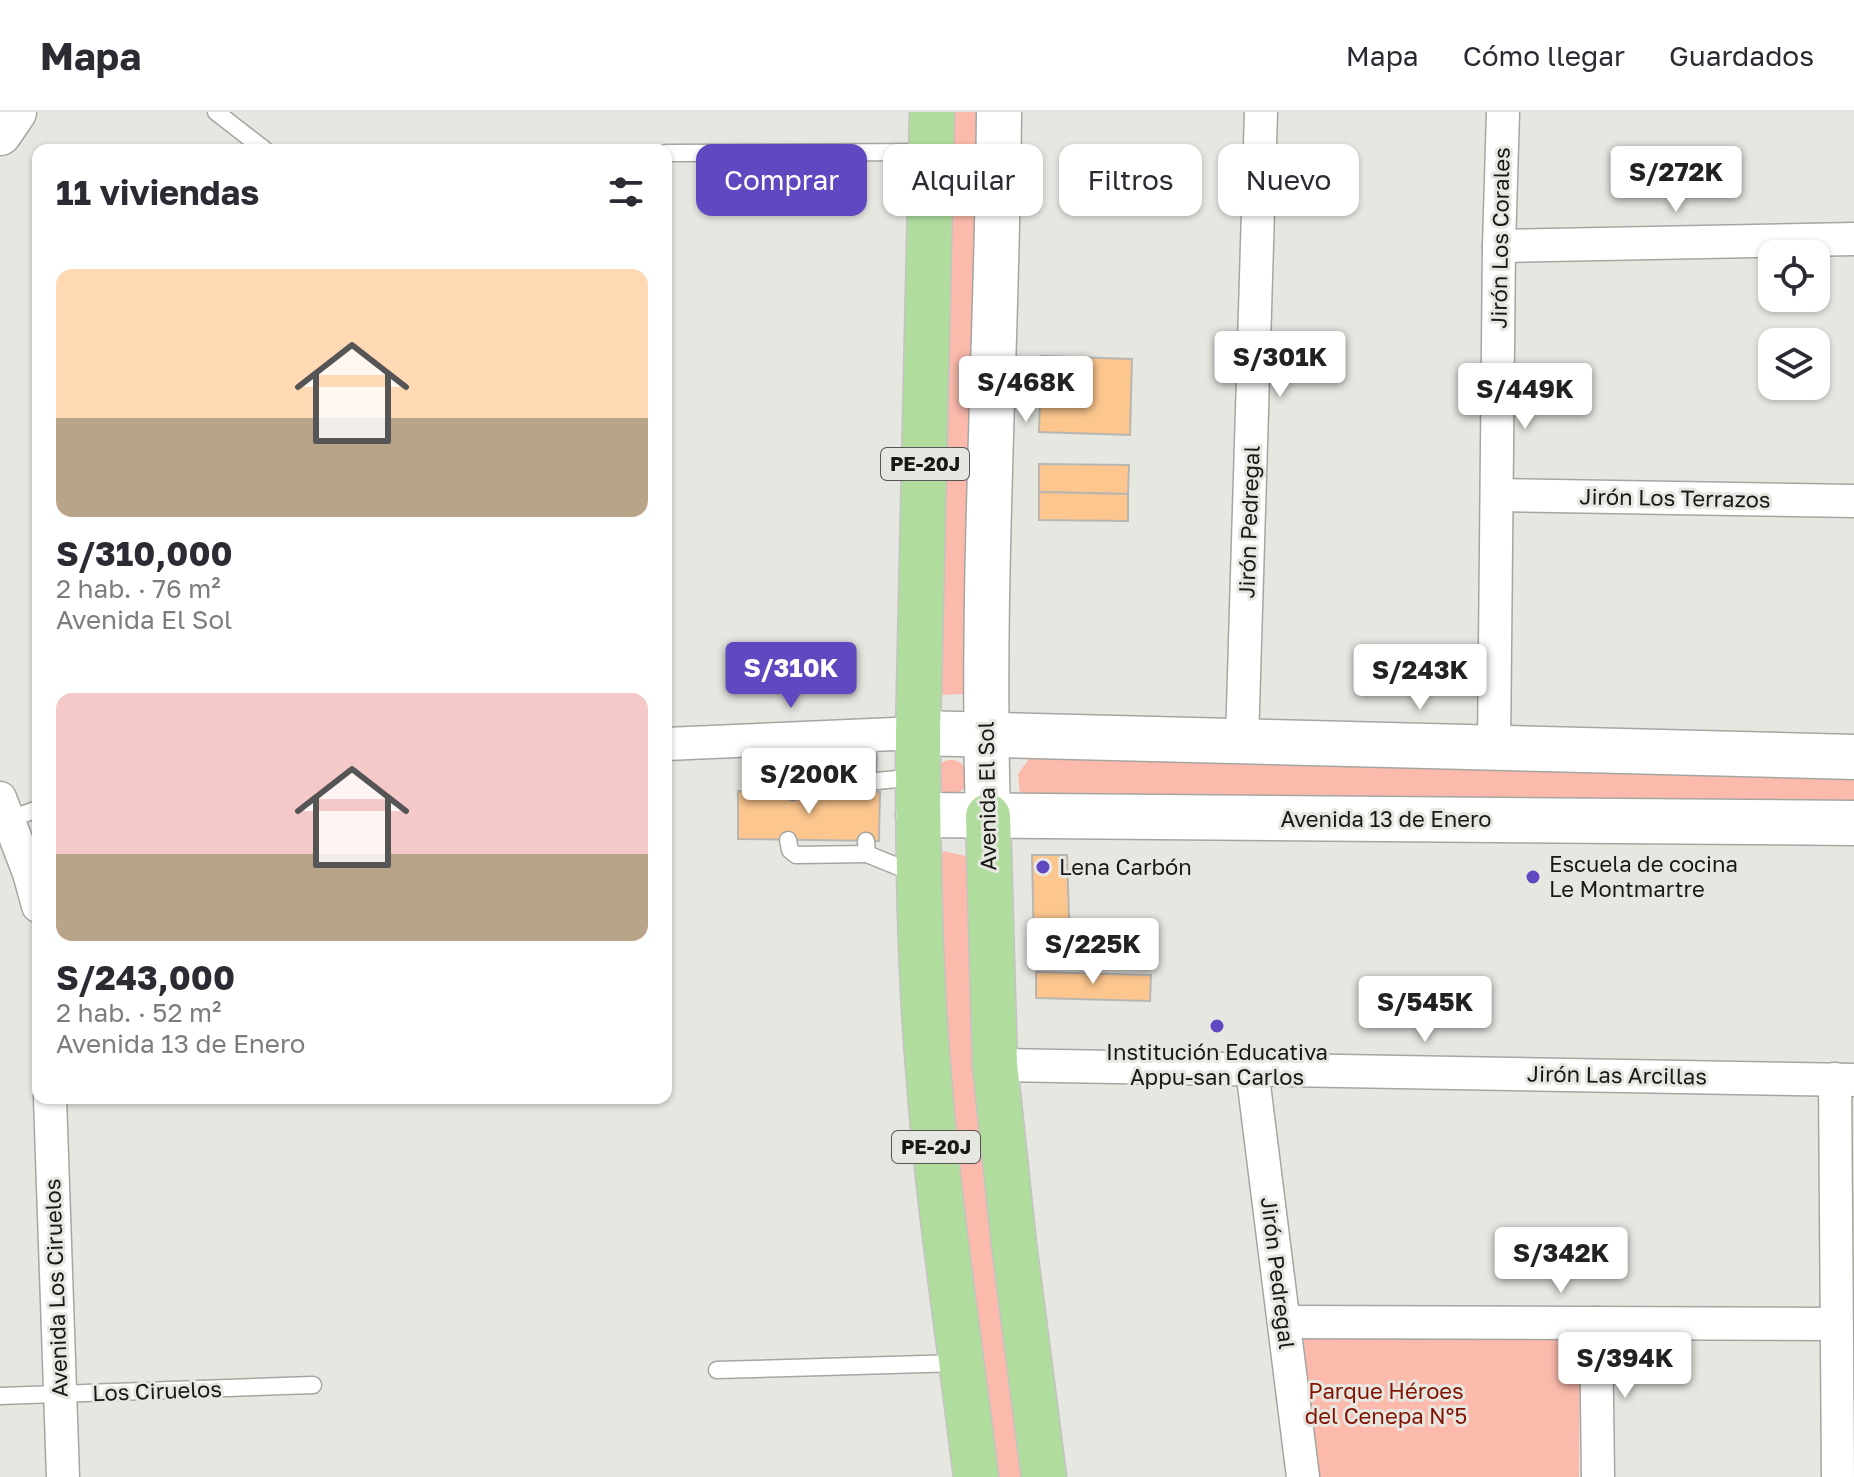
<!DOCTYPE html>
<html lang="es">
<meta charset="utf-8">
<style>
:root{--surface:#fff;--page:#f7f7f7;--text:#2b2b33;--muted:#7c7c81;--line:#e1e1e2;--accent:#6248c0}
body{margin:0;font-family:"Golos Text",sans-serif;background:var(--page);color:var(--text);height:100vh;display:flex;flex-direction:column;font-size:30px;white-space:nowrap}
*{box-sizing:border-box;margin:0}
p{font-size:26px;color:var(--muted)}
.icon{flex:none;width:44px;height:44px;fill:none;stroke:currentColor;stroke-width:2;stroke-linecap:round;stroke-linejoin:round}
.map{position:relative;flex:1;overflow:hidden}
.details{position:absolute;left:32px;top:32px;width:640px;height:960px;display:flex;flex-direction:column;background:var(--surface);border-radius:16px;box-shadow:0 2px 6px #0004}
.details>*{flex:none}
.banner{position:absolute;left:696px;top:32px;width:760px;height:72px;display:flex;gap:16px}
.controls{position:absolute;left:1758px;top:128px;display:grid;gap:16px}
.controls a{display:grid;place-items:center;width:72px;height:72px;border-radius:16px;background:var(--surface);box-shadow:0 2px 6px #0004;font-size:40px}
.price{position:absolute;translate:-50% -68px;padding:0 18px;border-radius:8px;background:#fff;color:#222;font-size:26px;line-height:52px;filter:drop-shadow(0 2px 4px #0008)}
.price::after{content:'';position:absolute;left:50%;top:48px;width:24px;height:18px;margin-left:-12px;background:inherit;clip-path:polygon(0 0,100% 0,50% 100%)}
.price.on{background:var(--accent);color:#fff}
ul{padding:0;list-style:none}
li{display:grid;align-content:center;gap:16px;height:424px;padding:0 24px}
li span{display:grid;place-items:center;height:248px;border-radius:16px;color:#555}
li>.icon{margin-inline-start:auto}
span .icon{width:144px;height:144px;fill:#fffc;stroke-width:1}
li b{font-size:34px}
h2{display:flex;justify-content:space-between;align-items:center;height:96px;padding:0 24px;font-size:34px}
.chip{padding:0 28px;border-radius:16px;background:var(--surface);box-shadow:0 2px 6px #0004;font-size:28px;line-height:72px}
.chip.on{background:var(--accent);color:#fff}
header{display:flex;align-items:center;gap:48px;box-sizing:border-box;height:112px;padding:0 40px;background:var(--surface);border-bottom:2px solid var(--line)}
header strong{font-size:38px}
nav{display:flex;gap:44px;margin-inline-start:auto;font-size:28px}
.map>svg:first-child{display:block}
.green{fill:#fbbaac}
.building{fill:#fcc68e;stroke:#b9b6b2;stroke-width:2}
.lines{fill:none;stroke-linecap:round;stroke-linejoin:round}
.service-casing{stroke:#a6a6a1;stroke-width:19}
.minor-casing{stroke:#a6a6a1;stroke-width:35}
.tertiary-casing{stroke:#a6a6a1;stroke-width:45}
.secondary-casing{stroke:#a6a6a1;stroke-width:47}
.primary-casing{stroke:#c3c3c3;stroke-width:47}
.service{stroke:#fff;stroke-width:16}
.minor{stroke:#fff;stroke-width:32}
.tertiary{stroke:#fff;stroke-width:42}
.secondary{stroke:#fff;stroke-width:44}
.primary{stroke:#b0dd9d;stroke-width:44}
.poi-dot{fill:#6248c0;stroke:#e7e7e2;stroke-width:3}
.labels{text-anchor:middle;stroke-width:6;stroke-linejoin:round;paint-order:stroke}
.shield{fill:#e7e7e2;stroke:#575654;stroke-width:2}
.shield-label{font-size:20px;font-weight:bold;fill:#191817}
.street-label{font-size:22px;fill:#191817;stroke:#e7e7e2}
.poi-label{font-size:22px;fill:#191817;stroke:#e7e7e2;text-anchor:start}
.park-label{font-size:22px;fill:#831300;stroke:#e7e7e2}
</style>
<header>
<strong>Mapa</strong>
<nav><a>Mapa</a><a>Cómo llegar</a><a>Guardados</a></nav>
</header>
<div class="map">
<svg width="1854" height="1365" viewBox="0 0 1854 1365">
<rect width="100%" height="100%" fill="#e7e7e2"/>
<!-- green -->
<g class="green">
<path d="M 941,0 L 985,0 L 975,568 L 964,582 L 942,583 L 930,574 Z"/>
<path d="M 1029,647 L 1854,662 L 1854,697 L 1020,682 L 1018,662 Z"/>
<circle cx="951" cy="665" r="17"/>
<path d="M 944,739 L 969,745 L 1029,1365 L 990,1365 L 930,751 Z"/>
<path d="M 1302,1215 L 1580,1222 L 1579,1365 L 1319,1365 Z"/>
</g>
<!-- building -->
<g class="building">
<path d="M 1041,244 L 1132,247 L 1130,323 L 1039,320 Z"/>
<path d="M 1039,352 L 1129,353 L 1128,382 L 1039,380 Z"/>
<path d="M 1039,380 L 1128,382 L 1128,409 L 1039,408 Z"/>
<path d="M 738,679 L 880,680 L 879,729 L 738,727 Z"/>
<path d="M 1032,743 L 1067,743 L 1070,835 L 1034,835 Z"/>
<path d="M 1036,860 L 1151,863 L 1150,889 L 1036,886 Z"/>
</g>
<g class="lines">
<defs>
<g id="service">
<path d="M 216,0 L 265,38"/>
<path d="M 666,41 L 928,40"/>
<path d="M 793,670 L 867,670 L 869,623"/>
<path d="M 866,678 L 867,670 L 917,665"/>
<path d="M 793,680 L 796,626"/>
<path d="M 10,707 L 38,697"/>
<path d="M 788,728 L 790,738 L 796,743 L 867,742"/>
<path d="M 866,729 L 867,742 L 916,762"/>
<path d="M 717,1258 L 959,1251"/>
<path d="M 0,1284 L 313,1273"/>
</g>
<g id="minor">
<path d="M 1499,134 L 1854,127"/>
<path d="M 1497,383 L 1854,389"/>
<path d="M 1242,629 L 1261,0"/>
<path d="M 666,632 L 918,621"/>
<path d="M 1494,636 L 1499,134 L 1503,0"/>
<path d="M 0,686 L 29,761 L 38,794"/>
<path d="M 995,953 L 1854,968"/>
<path d="M 1252,957 L 1303,1365"/>
<path d="M 1835,967 L 1838,1365"/>
<path d="M 50,986 L 63,1365"/>
<path d="M 1285,1210 L 1836,1212"/>
<path d="M 1596,1211 L 1598,1365"/>
</g>
<path id="tertiary" d="M 0,22 L 15,0"/>
<g id="secondary">
<path d="M 918,621 L 1854,645"/>
<path d="M 918,703 L 1854,711"/>
<path d="M 988,704 C 981,469 997,235 999,0"/>
</g>
<g id="primary">
<path d="M 932,0 L 918,621 C 918,736 919,852 929,967 C 939,1100 960,1232 976,1365"/>
<path d="M 988,704 L 995,953 L 1014,1132 L 1044,1365"/>
</g>
</defs>
<!-- service casing -->
<use href="#service" class="service-casing"/>
<!-- minor casing -->
<use href="#minor" class="minor-casing"/>
<!-- tertiary casing -->
<use href="#tertiary" class="tertiary-casing"/>
<!-- secondary casing -->
<use href="#secondary" class="secondary-casing"/>
<!-- primary casing -->
<use href="#primary" class="primary-casing"/>
<!-- service -->
<use href="#service" class="service"/>
<!-- minor -->
<use href="#minor" class="minor"/>
<!-- tertiary -->
<use href="#tertiary" class="tertiary"/>
<!-- secondary -->
<use href="#secondary" class="secondary"/>
<!-- primary -->
<use href="#primary" class="primary"/>
</g>
<!-- markers -->
<g class="poi-dot">
<circle cx="1043" cy="755" r="8"/>
<circle cx="1533" cy="765" r="8"/>
<circle cx="1217" cy="914" r="8"/>
</g>
<g class="labels">
<!-- shield labels -->
<g class="shield">
<rect x="881" y="336" width="88" height="32" rx="6"/>
<rect x="892" y="1019" width="88" height="32" rx="6"/>
</g>
<g class="shield-label">
<text x="925" y="359">PE-20J</text>
<text x="936" y="1042">PE-20J</text>
</g>
<!-- street labels -->
<g class="street-label">
<text transform="translate(1500 126) rotate(-89)" y="8">Jirón Los Corales</text>
<text transform="translate(1675 386) rotate(1)" y="8">Jirón Los Terrazos</text>
<text transform="translate(1249 410) rotate(-88)" y="8">Jirón Pedregal</text>
<text transform="translate(987 684) rotate(-91)" y="8">Avenida El Sol</text>
<text x="1386" y="715">Avenida 13 de Enero</text>
<text transform="translate(1617 963) rotate(1)" y="8">Jirón Las Arcillas</text>
<text transform="translate(1278 1161) rotate(83)" y="8">Jirón Pedregal</text>
<text transform="translate(56 1176) rotate(-92)" y="8">Avenida Los Ciruelos</text>
<text transform="translate(157 1279) rotate(-2)" y="8">Los Ciruelos</text>
</g>
<!-- poi labels -->
<g class="poi-label">
<text x="1549" y="760">Escuela de cocina<tspan x="1549" dy="25">Le Montmartre</tspan></text>
<text x="1059" y="763">Lena Carbón</text>
<text x="1217" y="948" text-anchor="middle">Institución Educativa<tspan x="1217" dy="25">Appu-san Carlos</tspan></text>
</g>
<!-- park labels -->
<g class="park-label">
<text x="1386" y="1287">Parque Héroes<tspan x="1386" dy="25">del Cenepa N°5</tspan></text>
</g>
</g>
</svg>
<div class="controls">
<a><svg class="icon" aria-label="locate" viewBox="0 0 24 24"><circle cx="12" cy="12" r="6"/><path d="M12 2v4M12 18v4M2 12h4M18 12h4"/></svg></a>
<a><svg class="icon" aria-label="layers" viewBox="0 0 24 24"><path d="M12 4l9 5-9 5-9-5zM3 14l9 5 9-5"/></svg></a>
</div>
<b class="price" style="left:1676px;top:102px">S/272K</b>
<b class="price" style="left:1280px;top:287px">S/301K</b>
<b class="price" style="left:1026px;top:312px">S/468K</b>
<b class="price" style="left:1525px;top:319px">S/449K</b>
<b class="price on" style="left:791px;top:598px">S/310K</b>
<b class="price" style="left:1420px;top:600px">S/243K</b>
<b class="price" style="left:809px;top:704px">S/200K</b>
<b class="price" style="left:1093px;top:874px">S/225K</b>
<b class="price" style="left:1425px;top:932px">S/545K</b>
<b class="price" style="left:1561px;top:1183px">S/342K</b>
<b class="price" style="left:1625px;top:1288px">S/394K</b>
<div class="banner">
<a class="chip on">Comprar</a>
<a class="chip">Alquilar</a>
<a class="chip">Filtros</a>
<a class="chip">Nuevo</a>
</div>
<section class="details">
<h2>11 viviendas<svg class="icon" aria-label="filters" viewBox="0 0 24 24"><path d="M4 7h16M4 17h16"/><circle cx="9" cy="7" r="2"/><circle cx="15" cy="17" r="2"/></svg></h2>
<ul>
<li><span style="background:linear-gradient(#ffd9b3 60%,#b9a48a 0)"><svg class="icon" aria-label="home" viewBox="0 0 24 24"><path d="M3 11l9-7 9 7M6 9v11h12V9"/></svg></span><div><b>S/310,000</b><p>2 hab. · 76 m²</p><p>Avenida El Sol</p></div></li>
<li><span style="background:linear-gradient(#f6c9c9 65%,#b9a48a 0)"><svg class="icon" aria-label="home" viewBox="0 0 24 24"><path d="M3 11l9-7 9 7M6 9v11h12V9"/></svg></span><div><b>S/243,000</b><p>2 hab. · 52 m²</p><p>Avenida 13 de Enero</p></div></li>
</ul>
</section>
</div>
